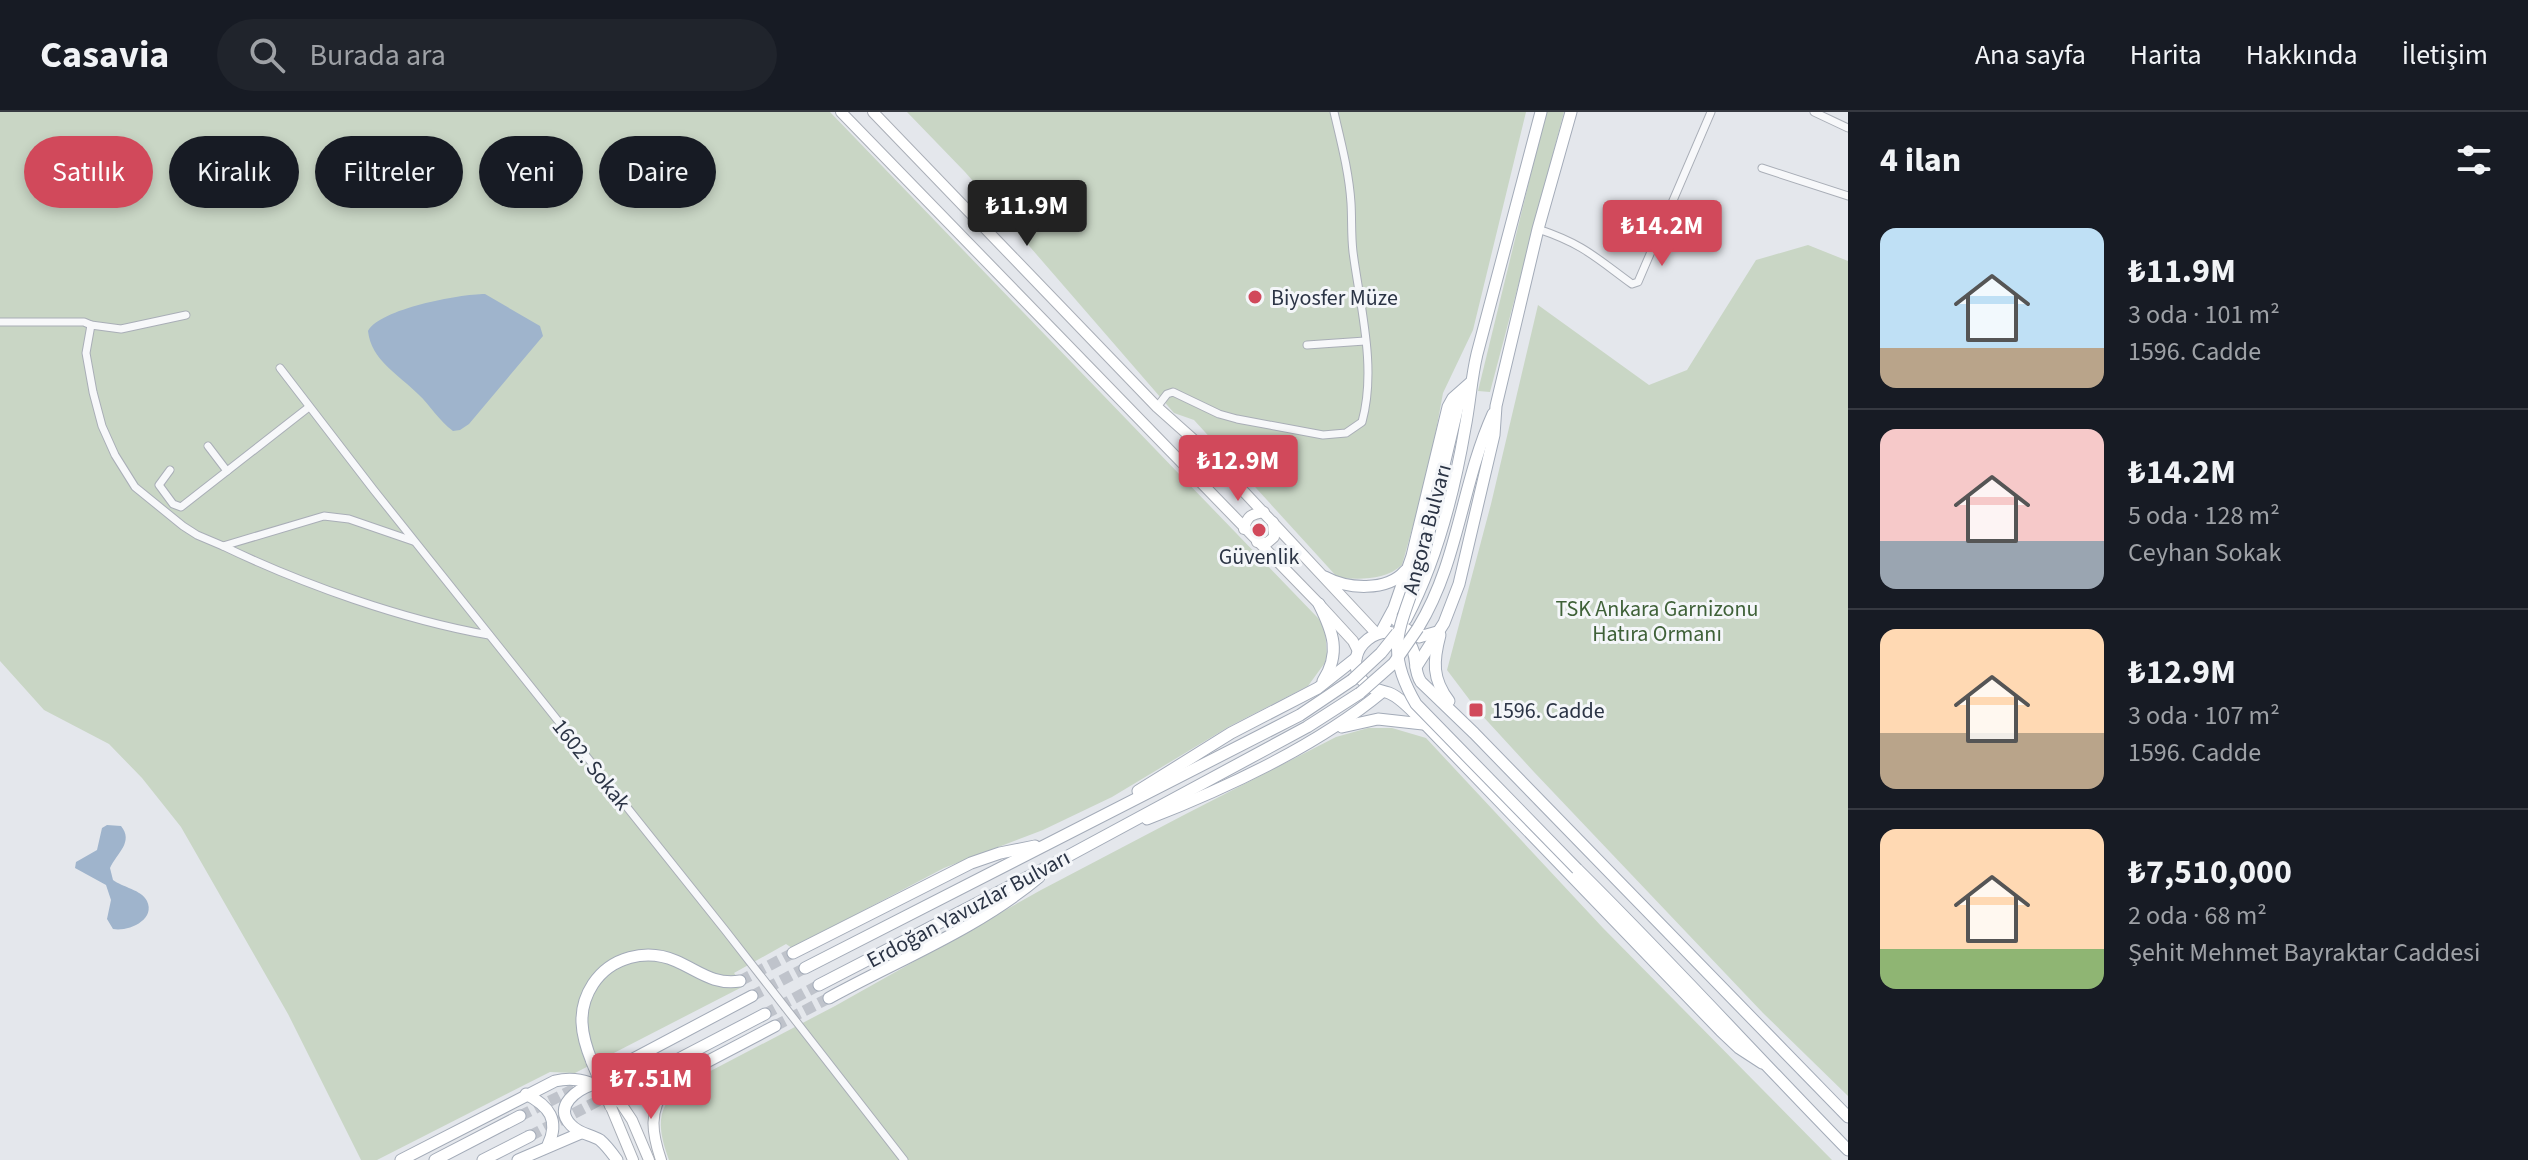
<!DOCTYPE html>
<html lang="tr">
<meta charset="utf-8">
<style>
:root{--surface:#171b24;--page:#20242c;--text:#f1f3f6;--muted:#9ea1a6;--line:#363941;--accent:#d1495b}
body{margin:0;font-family:"Source Sans 3",sans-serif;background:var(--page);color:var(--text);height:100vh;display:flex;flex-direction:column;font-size:30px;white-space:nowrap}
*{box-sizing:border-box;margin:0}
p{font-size:26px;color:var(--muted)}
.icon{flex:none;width:44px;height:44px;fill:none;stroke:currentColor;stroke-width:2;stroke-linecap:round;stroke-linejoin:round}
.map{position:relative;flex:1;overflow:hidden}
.drawer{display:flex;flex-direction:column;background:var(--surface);width:680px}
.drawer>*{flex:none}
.guide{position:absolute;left:24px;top:24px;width:760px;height:72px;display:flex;gap:16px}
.price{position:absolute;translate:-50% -68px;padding:0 18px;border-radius:8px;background:var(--accent);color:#fff;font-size:26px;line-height:52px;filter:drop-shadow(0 2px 4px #0008)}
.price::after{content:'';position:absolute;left:50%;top:48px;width:24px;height:18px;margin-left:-12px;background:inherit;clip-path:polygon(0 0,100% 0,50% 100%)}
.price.selected{background:#222;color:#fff}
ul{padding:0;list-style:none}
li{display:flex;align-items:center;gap:24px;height:200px;padding:0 32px}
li+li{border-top:2px solid var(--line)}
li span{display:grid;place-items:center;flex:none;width:224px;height:160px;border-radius:16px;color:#555}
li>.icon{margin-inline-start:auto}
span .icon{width:96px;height:96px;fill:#fffc;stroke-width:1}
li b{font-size:34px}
h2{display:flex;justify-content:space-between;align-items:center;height:96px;padding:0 32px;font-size:34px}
.tag{padding:0 28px;border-radius:36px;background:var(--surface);box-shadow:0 4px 12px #0003;font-size:28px;line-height:72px}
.tag.selected{background:var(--accent);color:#fff}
header{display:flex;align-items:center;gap:48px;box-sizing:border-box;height:112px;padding:0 40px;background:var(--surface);border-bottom:2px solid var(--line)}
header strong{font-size:38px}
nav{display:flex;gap:44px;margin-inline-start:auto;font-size:28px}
.search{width:560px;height:72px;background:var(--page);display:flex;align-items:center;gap:20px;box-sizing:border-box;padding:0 28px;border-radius:44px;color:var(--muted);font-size:30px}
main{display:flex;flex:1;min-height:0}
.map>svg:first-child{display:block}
.green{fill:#c9d6c5}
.water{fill:#9fb4cc}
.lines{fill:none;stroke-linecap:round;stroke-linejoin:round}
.primary-tunnel{stroke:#bfc3cb;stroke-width:11;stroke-dasharray:11 5.5;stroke-linecap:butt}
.minor-casing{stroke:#a9aeb7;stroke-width:9}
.secondary-casing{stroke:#a9aeb7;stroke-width:12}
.primary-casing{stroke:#a3abb8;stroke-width:13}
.minor{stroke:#f7f8fa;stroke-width:7}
.secondary{stroke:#fff;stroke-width:10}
.primary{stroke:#fff;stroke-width:11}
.primary-bridge-casing{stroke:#a3abb8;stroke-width:13;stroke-linecap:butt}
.primary-bridge{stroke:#fff;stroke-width:11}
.poi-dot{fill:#d1495b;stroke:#f4f6f9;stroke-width:3}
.labels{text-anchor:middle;stroke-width:6;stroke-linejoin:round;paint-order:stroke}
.poi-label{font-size:22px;fill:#2b3445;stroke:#f4f6f9;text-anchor:start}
.street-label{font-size:22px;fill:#2b3445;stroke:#f4f6f9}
.park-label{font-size:22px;fill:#3f6138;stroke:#f4f6f9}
</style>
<header>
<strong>Casavia</strong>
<div class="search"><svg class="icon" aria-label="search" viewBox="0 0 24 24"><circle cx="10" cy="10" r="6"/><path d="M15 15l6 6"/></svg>Burada ara</div>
<nav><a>Ana sayfa</a><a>Harita</a><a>Hakkında</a><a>İletişim</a></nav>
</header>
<main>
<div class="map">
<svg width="1848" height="1048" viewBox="0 0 1848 1048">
<rect width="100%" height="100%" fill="#e4e7ec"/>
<!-- green -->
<g class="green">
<path d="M 0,0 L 830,0 L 1318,506 L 1325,516 L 1327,544 L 1324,552 L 1308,574 L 1230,614 L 1112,685 L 1043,718 L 944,756 L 792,836 L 786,832 L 734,861 L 744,874 L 575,961 L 550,960 L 377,1048 L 361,1048 L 288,902 L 181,715 L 142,666 L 109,632 L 44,598 L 0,549 Z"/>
<path d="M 907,0 L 1526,0 L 1473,218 L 1443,281 L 1429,357 L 1402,453 C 1384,469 1361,467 1338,466 L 1194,308 L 1174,301 L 965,60 Z"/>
<path d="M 1546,0 L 1564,0 L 1490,280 L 1478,279 Z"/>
<path d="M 1808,133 L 1848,149 L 1848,984 L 1763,901 L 1534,660 L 1478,599 L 1447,558 L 1491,392 L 1538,193 L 1649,273 L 1687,258 L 1756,148 Z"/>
<path d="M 1368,616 L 1392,616 L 1426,626 L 1603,816 L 1832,1048 L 669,1048 C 658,1018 655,997 680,975 L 835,894 L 1041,778 L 1182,704 L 1336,625 Z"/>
</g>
<!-- water -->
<g class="water">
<path d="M 485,182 L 540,214 L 543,224 L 469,312 L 460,318 L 453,319 C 439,309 430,293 418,282 C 399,263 371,248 368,219 C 380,197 459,182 485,182 Z"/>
<path d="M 107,713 L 121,714 C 134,730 117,741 110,756 L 113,768 C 122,775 142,778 147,789 C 156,808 128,820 113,817 L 107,807 L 111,788 L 106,773 L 75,756 L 76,750 L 97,738 L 102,716 Z"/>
</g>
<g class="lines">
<!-- primary-tunnel -->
<g class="primary-tunnel">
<path d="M 740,869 L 793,841"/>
<path d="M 752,884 L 805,856"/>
<path d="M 765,902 L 819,873"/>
<path d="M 775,914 L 829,886"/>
<path d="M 520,1004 L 618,955"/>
<path d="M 530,1024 L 627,974"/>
</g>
<defs>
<g id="minor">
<path d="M 1814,0 L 1848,16"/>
<path d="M 1762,56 L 1848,84"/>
<path d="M 1538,117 C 1583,132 1595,145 1632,172 L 1638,170 L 1711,0"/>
<path d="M 0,210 L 84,210 L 91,213 L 86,241 L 93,280 L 102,314 L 115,343 L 135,375 L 183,414 L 197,423 L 223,434 L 324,404 L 349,407 L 413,429"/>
<path d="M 91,213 L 121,217 L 186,203"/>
<path d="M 1307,233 L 1365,229"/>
<path d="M 280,256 L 373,377 L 725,818 L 904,1048"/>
<path d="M 1157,295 L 1167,282 L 1173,280 L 1219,302 L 1237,307 L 1323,323 L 1346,321 L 1362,310 C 1377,256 1360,194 1353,140 C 1351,123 1352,107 1351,91 C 1349,60 1341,30 1334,0"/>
<path d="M 208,334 L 227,359"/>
<path d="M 170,358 L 159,373 L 173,392 L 181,395 L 309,295"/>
<path d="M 223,434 C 302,472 403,508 489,523"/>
</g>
<g id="secondary">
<path d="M 841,0 L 1319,492 L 1353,529 L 1358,539"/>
<path d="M 873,0 L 1157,295 L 1203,336 L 1376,521"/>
<path d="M 1244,417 C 1247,404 1251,402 1264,400"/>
<path d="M 1257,430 L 1267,431 L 1274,425 L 1273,410"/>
<path d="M 620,990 L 632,1008 L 649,1048"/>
<path d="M 611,995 L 633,1048"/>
<path d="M 661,1048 C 652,1021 648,999 667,975"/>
</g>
<g id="primary">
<path d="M 1439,374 L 1458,294 L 1466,279"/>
<path d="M 1325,465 C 1347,477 1387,480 1405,459"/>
<path d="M 1319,492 C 1333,520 1341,541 1323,569"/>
<path d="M 1406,507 C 1437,448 1454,381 1465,316 C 1470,291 1471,267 1477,242 L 1541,0"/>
<path d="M 1396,508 L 1404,516 L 1419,525 L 1437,520"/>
<path d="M 1418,516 C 1459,449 1461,373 1493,302"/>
<path d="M 1381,520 L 1394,496 L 1412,444 L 1448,295 L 1453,286 L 1470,271"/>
<path d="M 1440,523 C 1433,549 1432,567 1449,589"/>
<path d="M 1416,555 L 1444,511 L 1459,472 L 1494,323 L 1496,294 L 1538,117 L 1571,0"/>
<path d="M 1342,615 L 1378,607 L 1423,612"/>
<path d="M 1138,679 L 1231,621 L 1318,576 L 1356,546"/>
<path d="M 1147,707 C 1224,677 1318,633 1382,580"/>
<path d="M 1577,757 C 1670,849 1757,945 1848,1038"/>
<path d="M 793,841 L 971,751 L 1000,741 L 1035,734"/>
<path d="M 805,856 L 1300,603 L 1352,568"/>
<path d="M 819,873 L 1057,750 L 1307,615 L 1360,581"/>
<path d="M 829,886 C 900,847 977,817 1039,765"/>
<path d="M 592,950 C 581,923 576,898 593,872 C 611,845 646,836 676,849 C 699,859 713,873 740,869"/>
<path d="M 1762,951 L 1739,936 L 1721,919 L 1426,613 C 1416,603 1402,586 1389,581 C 1378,577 1370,578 1362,568 C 1339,538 1385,502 1409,531 C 1419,543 1412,557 1421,570 L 1474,621 L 1848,1005"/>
<path d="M 618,955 L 752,884"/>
<path d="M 594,972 C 578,977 552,994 571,1013 C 579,1022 590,1022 600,1028 C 607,1034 612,1041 617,1048"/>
<path d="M 627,974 L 765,902"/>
<path d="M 667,975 L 678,965 L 775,914"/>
<path d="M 526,982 C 549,994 560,1008 548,1033"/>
<path d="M 401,1048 L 555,969 C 581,963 600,973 620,990"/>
<path d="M 435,1048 L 520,1004"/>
<path d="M 483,1048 L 530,1024"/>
<path d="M 518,1048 L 581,1021"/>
</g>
</defs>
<!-- minor casing -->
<use href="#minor" class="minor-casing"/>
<!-- secondary casing -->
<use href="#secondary" class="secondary-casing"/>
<!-- primary casing -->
<use href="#primary" class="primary-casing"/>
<!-- minor -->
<use href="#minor" class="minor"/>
<!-- secondary -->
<use href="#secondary" class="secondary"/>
<!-- primary -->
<use href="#primary" class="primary"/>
<defs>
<g id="primary-bridge">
<path d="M 1439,374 C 1433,402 1428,430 1419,458 C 1402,514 1382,534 1416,592 L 1577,757"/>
<path d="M 1352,568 L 1381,541 L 1397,521"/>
<path d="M 1360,581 L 1394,551 L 1418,516"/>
<path d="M 592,950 L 611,995"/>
</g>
</defs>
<!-- primary-bridge casing -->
<use href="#primary-bridge" class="primary-bridge-casing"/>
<!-- primary-bridge -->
<use href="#primary-bridge" class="primary-bridge"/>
</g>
<!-- markers -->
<g class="poi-dot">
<circle cx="1255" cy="185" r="8"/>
<circle cx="1259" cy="418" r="8"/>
<rect x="1468" y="590" width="16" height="16" rx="4"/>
</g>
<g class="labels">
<!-- poi labels -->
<g class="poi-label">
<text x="1271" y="193">Biyosfer Müze</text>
<text x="1259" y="452" text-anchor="middle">Güvenlik</text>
<text x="1492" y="606">1596. Cadde</text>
</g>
<!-- street labels -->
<g class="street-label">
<text transform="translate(1426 417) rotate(-75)" y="8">Angora Bulvarı</text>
<text transform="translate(592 652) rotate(51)" y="8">1602. Sokak</text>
<text transform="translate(968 796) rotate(-28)" y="8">Erdoğan Yavuzlar Bulvarı</text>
</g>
<!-- park labels -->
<g class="park-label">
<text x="1657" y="504">TSK Ankara Garnizonu<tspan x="1657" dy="25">Hatıra Ormanı</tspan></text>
</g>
</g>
</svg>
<b class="price selected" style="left:1027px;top:136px">₺11.9M</b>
<b class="price" style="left:1662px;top:156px">₺14.2M</b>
<b class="price" style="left:1238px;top:391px">₺12.9M</b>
<b class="price" style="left:651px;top:1009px">₺7.51M</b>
<div class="guide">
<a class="tag selected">Satılık</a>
<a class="tag">Kiralık</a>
<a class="tag">Filtreler</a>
<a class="tag">Yeni</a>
<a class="tag">Daire</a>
</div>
</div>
<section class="drawer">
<h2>4 ilan<svg class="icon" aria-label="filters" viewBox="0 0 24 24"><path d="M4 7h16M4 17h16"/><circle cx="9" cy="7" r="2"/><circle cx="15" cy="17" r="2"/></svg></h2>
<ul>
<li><span style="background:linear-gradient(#bfe0f5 75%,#b9a48a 0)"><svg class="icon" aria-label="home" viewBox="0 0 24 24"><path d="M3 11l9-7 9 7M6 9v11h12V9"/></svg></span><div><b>₺11.9M</b><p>3 oda · 101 m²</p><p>1596. Cadde</p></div></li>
<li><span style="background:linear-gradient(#f6c9c9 70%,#9aa5b1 0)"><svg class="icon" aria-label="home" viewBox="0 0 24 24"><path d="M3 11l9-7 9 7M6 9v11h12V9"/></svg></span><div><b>₺14.2M</b><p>5 oda · 128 m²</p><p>Ceyhan Sokak</p></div></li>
<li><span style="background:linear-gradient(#ffd9b3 65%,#b9a48a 0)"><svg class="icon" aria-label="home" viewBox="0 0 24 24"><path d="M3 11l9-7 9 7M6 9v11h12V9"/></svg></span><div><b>₺12.9M</b><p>3 oda · 107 m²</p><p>1596. Cadde</p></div></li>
<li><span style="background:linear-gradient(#ffd9b3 75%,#8fb573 0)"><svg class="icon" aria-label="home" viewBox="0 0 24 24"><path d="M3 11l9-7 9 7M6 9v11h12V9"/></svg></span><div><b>₺7,510,000</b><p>2 oda · 68 m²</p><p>Şehit Mehmet Bayraktar Caddesi</p></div></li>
</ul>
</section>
</main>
